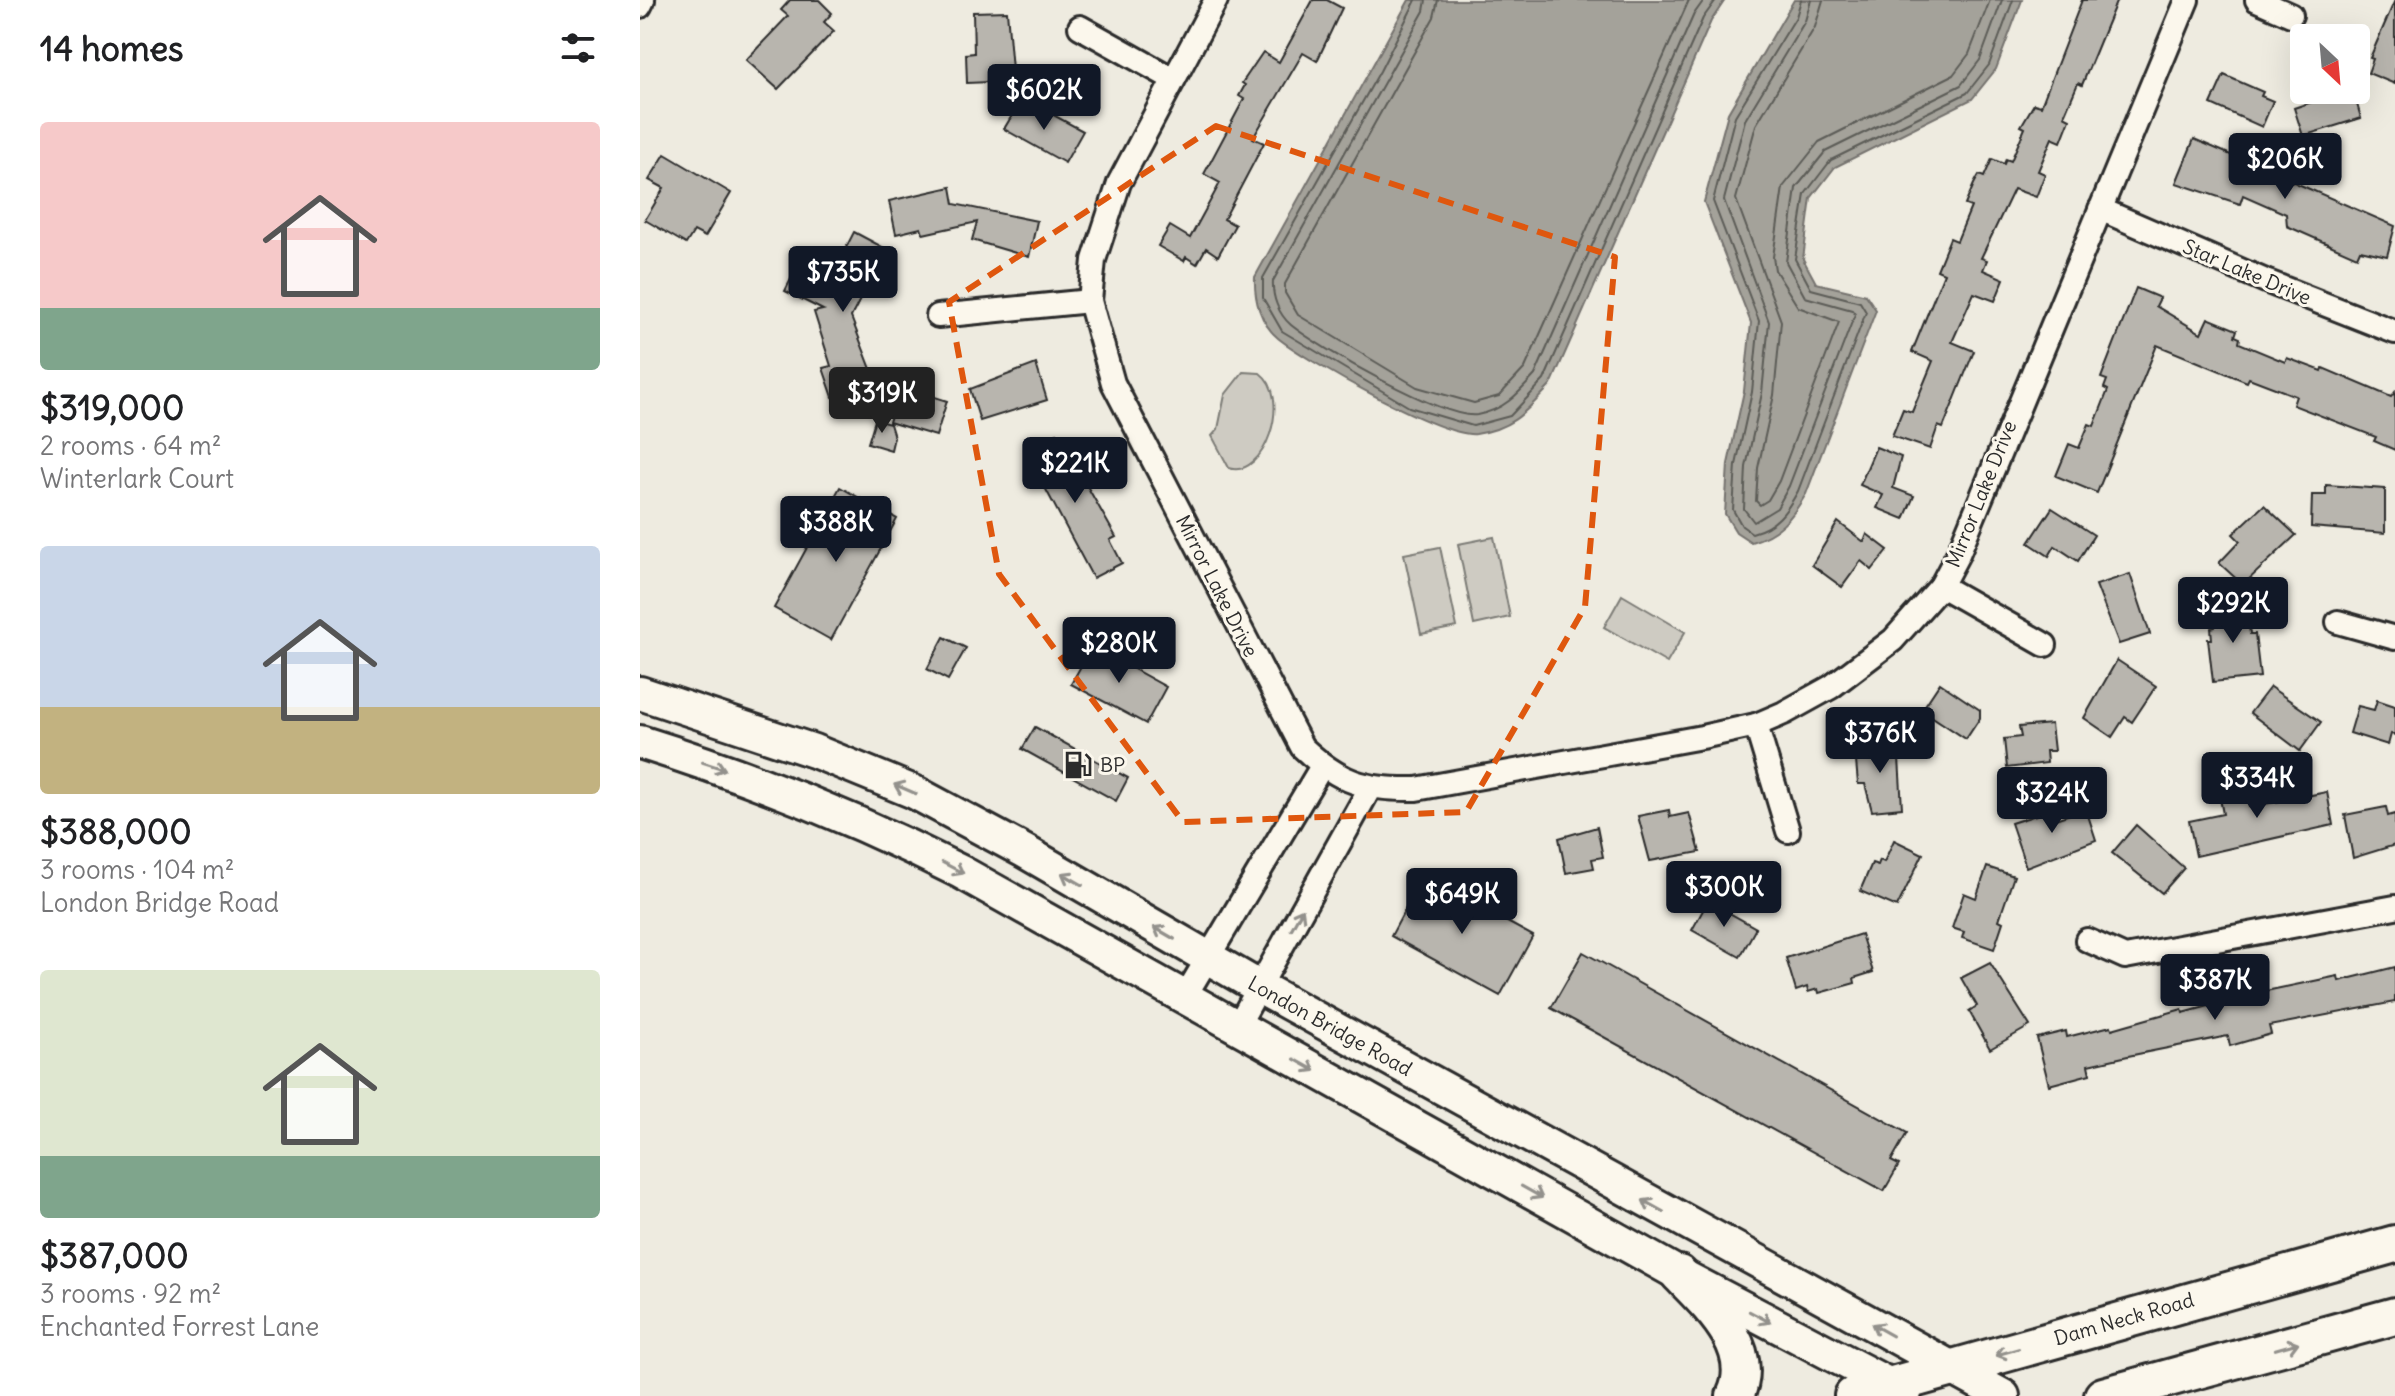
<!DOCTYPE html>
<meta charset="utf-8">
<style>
:root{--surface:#fff;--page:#f6f6f6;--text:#202124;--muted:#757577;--accent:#111827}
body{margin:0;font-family:Delius,sans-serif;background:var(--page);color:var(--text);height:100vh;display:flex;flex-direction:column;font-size:30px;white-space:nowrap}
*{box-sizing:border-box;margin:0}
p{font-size:26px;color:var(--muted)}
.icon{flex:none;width:44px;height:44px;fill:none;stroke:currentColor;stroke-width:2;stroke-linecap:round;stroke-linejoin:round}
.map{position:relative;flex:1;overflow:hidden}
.sheet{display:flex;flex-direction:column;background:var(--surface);width:640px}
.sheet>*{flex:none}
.needle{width:52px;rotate:154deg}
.tools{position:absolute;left:1650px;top:24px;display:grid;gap:16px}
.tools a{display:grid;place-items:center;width:80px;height:80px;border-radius:8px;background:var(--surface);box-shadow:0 8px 32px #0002;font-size:40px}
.price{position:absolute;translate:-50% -68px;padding:0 18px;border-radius:8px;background:var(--accent);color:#fff;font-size:26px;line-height:52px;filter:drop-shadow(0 2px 4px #0008)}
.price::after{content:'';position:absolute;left:50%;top:48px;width:24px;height:18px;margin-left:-12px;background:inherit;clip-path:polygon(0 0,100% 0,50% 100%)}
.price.active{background:#222;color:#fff}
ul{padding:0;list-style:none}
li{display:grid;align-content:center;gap:16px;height:424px;padding:0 40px}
li span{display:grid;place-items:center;height:248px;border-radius:8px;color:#555}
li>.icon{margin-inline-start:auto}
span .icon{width:144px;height:144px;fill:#fffc;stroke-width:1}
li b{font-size:34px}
h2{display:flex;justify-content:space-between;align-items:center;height:96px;padding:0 40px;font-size:34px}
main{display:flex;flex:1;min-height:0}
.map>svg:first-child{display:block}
.green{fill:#cecbc2;stroke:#7c7b76;stroke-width:2}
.water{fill:#a4a29a;stroke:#74726e;stroke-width:2}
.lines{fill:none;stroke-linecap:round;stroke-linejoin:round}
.shore{stroke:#5b5b57;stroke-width:2}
.building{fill:#b8b5ae;stroke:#2b2b2b;stroke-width:2}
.street-casing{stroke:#2b2b2b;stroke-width:28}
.secondary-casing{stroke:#2b2b2b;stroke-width:38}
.primary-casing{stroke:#2b2b2b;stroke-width:42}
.street{stroke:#fbf7ec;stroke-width:22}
.secondary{stroke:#fbf7ec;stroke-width:32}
.primary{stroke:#fbf7ec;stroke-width:36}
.oneway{stroke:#93918c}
.marked{fill:none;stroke:#df570e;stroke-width:6;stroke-dasharray:16 10;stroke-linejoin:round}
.labels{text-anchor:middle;stroke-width:6;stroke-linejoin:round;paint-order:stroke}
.street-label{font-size:20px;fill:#2b2b2b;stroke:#fbf7ec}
.poi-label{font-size:20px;fill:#2b2b2b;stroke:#fbf7ec;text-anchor:start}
</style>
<main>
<section class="sheet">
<h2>14 homes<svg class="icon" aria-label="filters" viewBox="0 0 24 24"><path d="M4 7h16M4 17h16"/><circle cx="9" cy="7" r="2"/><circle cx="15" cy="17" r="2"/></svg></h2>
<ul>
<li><span style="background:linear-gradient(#f6c9c9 75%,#7fa58c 0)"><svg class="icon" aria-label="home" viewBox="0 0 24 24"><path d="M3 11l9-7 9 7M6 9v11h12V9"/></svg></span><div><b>$319,000</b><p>2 rooms · 64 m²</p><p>Winterlark Court</p></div></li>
<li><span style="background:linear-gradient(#c9d6e8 65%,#c2b280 0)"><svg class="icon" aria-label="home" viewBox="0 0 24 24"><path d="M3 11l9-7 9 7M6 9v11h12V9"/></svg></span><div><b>$388,000</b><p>3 rooms · 104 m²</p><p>London Bridge Road</p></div></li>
<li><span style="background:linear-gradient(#dfe7d0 75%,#7fa58c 0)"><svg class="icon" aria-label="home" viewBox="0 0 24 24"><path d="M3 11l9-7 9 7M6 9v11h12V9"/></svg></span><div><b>$387,000</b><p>3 rooms · 92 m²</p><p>Enchanted Forrest Lane</p></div></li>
</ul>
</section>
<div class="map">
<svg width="1755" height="1396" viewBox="0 0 1755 1396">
<rect width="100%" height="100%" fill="#eeebe0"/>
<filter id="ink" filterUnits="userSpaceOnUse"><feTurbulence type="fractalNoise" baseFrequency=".0125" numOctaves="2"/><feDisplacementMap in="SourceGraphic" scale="16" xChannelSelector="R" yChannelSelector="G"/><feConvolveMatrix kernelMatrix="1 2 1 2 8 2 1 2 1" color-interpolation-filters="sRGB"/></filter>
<g filter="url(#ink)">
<!-- green -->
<g class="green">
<path d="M 603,372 L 620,373 C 653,397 624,480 589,468 L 572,436 L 578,429 L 585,395 Z"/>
<path d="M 854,537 L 870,617 L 834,625 L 818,544 Z"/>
<path d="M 800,547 L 817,627 L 781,634 L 764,554 Z"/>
<path d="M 982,595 L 1045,632 L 1027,663 L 964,627 Z"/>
</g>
<!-- water -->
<g class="water">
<path d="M 769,0 L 1085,0 L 1071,21 L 911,385 C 886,411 874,428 836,434 C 803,438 666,361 638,338 C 620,323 614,299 615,277 Z"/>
<path d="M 1154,0 L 1382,0 L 1356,69 L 1332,99 L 1195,167 L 1171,198 L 1163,259 L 1176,283 L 1226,295 L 1236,310 L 1166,494 C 1151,519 1139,534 1111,542 L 1096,532 L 1085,514 L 1088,464 L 1104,391 L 1111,323 L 1064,202 L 1088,113 Z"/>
</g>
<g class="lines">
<!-- shore -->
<g class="shore">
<path d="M 776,0 L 740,71 L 623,278 L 623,298 L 642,331 L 769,407 L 833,426 L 870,416 L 904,380 L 1063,18 L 1076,0"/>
<path d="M 786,0 L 784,11 L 633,281 C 632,296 638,314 651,325 C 678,347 804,420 837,415 C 864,410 877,395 895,375 L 1054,14 L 1064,0"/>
<path d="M 798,0 L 794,17 L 645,284 L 645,293 L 658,315 L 777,387 L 834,403 L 859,396 L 885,368 L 1049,0"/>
<path d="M 1161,0 L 1156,17 L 1095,116 L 1073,201 L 1119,321 L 1112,392 L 1096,465 L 1093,510 L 1102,526 L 1112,533 C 1136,527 1147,511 1158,491 L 1226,312 L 1220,302 L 1171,289 L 1155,259 L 1165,194 L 1191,160 L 1327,93 L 1349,65 L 1373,0"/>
<path d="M 1171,0 L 1165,21 L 1105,120 L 1084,200 L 1129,322 L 1122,393 L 1106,467 L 1104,509 L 1114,522 L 1137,508 L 1149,486 L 1215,314 L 1212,310 L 1165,297 L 1146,262 L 1156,188 L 1185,152 L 1321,85 L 1340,60 L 1362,0"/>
<path d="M 1183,0 L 1175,27 L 1116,125 L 1096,199 L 1141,321 L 1134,395 L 1118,468 L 1116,501 L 1120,505 L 1128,500 L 1139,481 L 1199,322 L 1158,307 L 1135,270 L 1133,257 L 1143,187 L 1179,142 L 1313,75 L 1329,54 L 1350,0"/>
</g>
</g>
<!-- building -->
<g class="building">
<path d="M 150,0 L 179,0 L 192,13 L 184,22 L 194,31 L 138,89 L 106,60 L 148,16 L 141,10 Z"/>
<path d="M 673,0 L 687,0 L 702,8 L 677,61 L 663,53 L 613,138 L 624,143 L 584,219 L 595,225 L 578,256 L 566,248 L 557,264 L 546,257 L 544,261 L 518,246 L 530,226 L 550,238 L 580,183 L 564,174 L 604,99 L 599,96 L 605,85 L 602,83 L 623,52 L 639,62 Z"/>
<path d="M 1442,0 L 1477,0 L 1442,85 L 1438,83 L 1424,116 L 1430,119 L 1421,142 L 1412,138 L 1398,171 L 1405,174 L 1396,197 L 1374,189 L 1341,258 L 1347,260 L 1343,270 L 1364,279 L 1355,301 L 1334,293 L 1312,342 L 1334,351 L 1303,428 L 1298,426 L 1290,449 L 1252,436 L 1263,409 L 1272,412 L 1293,361 L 1272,352 L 1304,273 L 1297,270 L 1310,238 L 1317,241 L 1331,207 L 1325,205 L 1334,184 L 1339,175 L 1344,177 L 1352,159 L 1364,164 L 1366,159 L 1371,161 L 1385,128 L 1381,126 L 1394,104 L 1401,106 Z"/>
<path d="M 1755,0 L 1755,84 L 1728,73 L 1733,59 L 1730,58 Z"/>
<path d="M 367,11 L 373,81 L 327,83 L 326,54 L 334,53 L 333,12 Z"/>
<path d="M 1584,75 L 1623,92 L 1621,96 L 1633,101 L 1622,127 L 1571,104 Z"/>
<path d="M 1707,90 L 1713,90 L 1721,118 L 1663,136 L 1654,108 Z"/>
<path d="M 380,102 L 406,116 L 408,112 L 443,131 L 425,163 L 364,129 Z"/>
<path d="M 1554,139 L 1755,226 L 1747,256 L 1720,250 L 1717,257 L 1647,226 L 1646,214 L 1603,195 L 1600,204 L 1536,183 Z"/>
<path d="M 25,154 L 91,193 L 65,237 L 54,231 L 46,244 L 5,220 L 24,188 L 9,180 Z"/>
<path d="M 311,187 L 314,204 L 397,221 L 389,257 L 332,240 L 337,222 L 283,234 L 281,228 L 256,234 L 249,201 Z"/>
<path d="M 214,232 L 246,249 L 211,317 L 236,382 L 193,397 L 183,368 L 191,366 L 174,312 L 183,310 L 145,291 L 153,275 L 184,291 Z"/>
<path d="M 1496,288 L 1520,298 L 1516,306 L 1561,333 L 1568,318 L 1597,330 L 1595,336 L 1600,338 L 1599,343 L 1645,362 L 1647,358 L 1682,371 L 1683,368 L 1751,397 L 1755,392 L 1755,450 L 1734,441 L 1736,437 L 1653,405 L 1656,396 L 1609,378 L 1607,382 L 1517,345 L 1457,493 L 1416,476 L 1429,444 L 1439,448 L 1449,424 L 1454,426 L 1468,390 L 1464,388 L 1467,380 L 1461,378 Z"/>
<path d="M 396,364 L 407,400 L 340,421 L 330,389 Z"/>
<path d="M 260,386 L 307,401 L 296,436 L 249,422 Z"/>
<path d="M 235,420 L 250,424 L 254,437 L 251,450 L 228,443 Z"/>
<path d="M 417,433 L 476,537 L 470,540 L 482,563 L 453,578 L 385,450 Z"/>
<path d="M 1236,447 L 1261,457 L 1253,488 L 1274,496 L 1264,519 L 1237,508 L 1243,495 L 1220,485 Z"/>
<path d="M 1686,485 L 1745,489 L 1745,533 L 1671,527 L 1672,495 L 1686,495 Z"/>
<path d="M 200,487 L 257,519 L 191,640 L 134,608 Z"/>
<path d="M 1624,505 L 1656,535 L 1603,585 L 1579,563 L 1600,541 L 1593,534 Z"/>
<path d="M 1412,508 L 1454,535 L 1438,561 L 1415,546 L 1409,556 L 1389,543 Z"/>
<path d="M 1198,522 L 1224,542 L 1227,534 L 1248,550 L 1232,570 L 1221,561 L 1202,587 L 1172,565 Z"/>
<path d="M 1490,574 L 1510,634 L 1479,644 L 1456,585 Z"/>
<path d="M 1606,603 L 1610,634 L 1615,634 L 1620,677 L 1573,682 L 1568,639 L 1572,639 L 1571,628 L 1575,627 L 1573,606 Z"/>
<path d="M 304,637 L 326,648 L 308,680 L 287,669 Z"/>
<path d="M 452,646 L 526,687 L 506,724 L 431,684 Z"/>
<path d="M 1477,660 L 1516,686 L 1492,722 L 1485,717 L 1472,737 L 1444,718 Z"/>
<path d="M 1300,683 L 1340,710 L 1340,718 L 1326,739 L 1282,710 Z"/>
<path d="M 1630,687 L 1681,722 L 1660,751 L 1610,713 Z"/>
<path d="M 1737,700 L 1755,706 L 1755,735 L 1751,734 L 1748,745 L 1710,733 L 1718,706 L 1734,710 Z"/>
<path d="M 1411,724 L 1414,751 L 1406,751 L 1407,763 L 1367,768 L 1364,739 L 1381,737 L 1379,727 Z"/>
<path d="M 395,727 L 488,778 L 476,801 L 382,749 Z"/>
<path d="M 1223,739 L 1250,741 L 1249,759 L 1259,758 L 1262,808 L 1232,811 L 1225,784 L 1218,784 L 1216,761 L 1221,761 Z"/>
<path d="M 1593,780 L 1596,789 L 1605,787 L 1609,807 L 1687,792 L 1693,825 L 1556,856 L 1549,821 L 1583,814 L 1577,783 Z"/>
<path d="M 1746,807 L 1748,816 L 1755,814 L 1755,845 L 1713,858 L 1705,815 Z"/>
<path d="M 1446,809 L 1456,840 L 1386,867 L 1371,823 L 1412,810 L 1415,819 Z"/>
<path d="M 1029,810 L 1030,817 L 1049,813 L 1060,852 L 1010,861 L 998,816 Z"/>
<path d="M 1496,825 L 1544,868 L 1522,893 L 1472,853 Z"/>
<path d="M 957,827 L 963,857 L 952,859 L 954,868 L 926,873 L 919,838 Z"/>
<path d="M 1254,840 L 1283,854 L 1257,907 L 1220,891 L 1232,863 L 1238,865 L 1240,860 L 1244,862 Z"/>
<path d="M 1347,867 L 1374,876 L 1359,920 L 1363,922 L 1354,949 L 1322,938 L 1324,932 L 1312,928 L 1324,893 L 1336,898 Z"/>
<path d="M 783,876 L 893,936 L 860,996 L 751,936 Z"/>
<path d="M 1068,901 L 1116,928 L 1100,957 L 1052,930 Z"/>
<path d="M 1221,934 L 1233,972 L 1214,978 L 1215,983 L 1179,993 L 1178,989 L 1168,992 L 1167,987 L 1156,991 L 1146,958 Z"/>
<path d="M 943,952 L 1267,1133 L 1251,1161 L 1259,1165 L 1244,1191 L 911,1008 Z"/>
<path d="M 1350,963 L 1390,1026 L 1350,1049 L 1329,1011 L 1337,1006 L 1321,978 Z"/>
<path d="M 1755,967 L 1755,1002 L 1629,1026 L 1631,1034 L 1590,1046 L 1588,1036 L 1488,1056 L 1448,1065 L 1450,1074 L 1409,1085 L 1397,1038 L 1426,1031 L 1427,1037 L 1471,1026 L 1472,1029 L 1542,1009 L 1543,1013 L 1621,992 L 1698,976 L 1699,981 Z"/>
</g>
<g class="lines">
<defs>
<g id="street">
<path d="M 576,0 L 479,183 L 454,260 L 450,301 L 473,383 L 662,747 C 700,783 725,790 776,789 L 1062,737 L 1116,725 L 1144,713 L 1191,687 L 1253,640 L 1301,586 L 1318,554 L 1547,0"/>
<path d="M 1617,0 L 1651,15"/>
<path d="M 0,6 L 3,0"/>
<path d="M 440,27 L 533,79"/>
<path d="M 1460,209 L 1628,282 L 1755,332"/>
<path d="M 298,316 L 450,301"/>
<path d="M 1301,586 L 1405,645"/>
<path d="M 1698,622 L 1755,638"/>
<path d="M 1116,725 L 1148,831"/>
<path d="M 1447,940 L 1485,957 L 1755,907"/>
<path d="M 544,998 L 682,766"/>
<path d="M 597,1027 L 730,788"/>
</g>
<g id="secondary">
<path d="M 0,693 L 174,751 L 274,792 L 384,851 L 619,987 L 1363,1396"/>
<path d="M 0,742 C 112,777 217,819 321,872 L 1039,1274 L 1265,1393"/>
</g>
<g id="primary">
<path d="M 1039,1274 C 1068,1304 1118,1348 1095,1396"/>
<path d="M 1213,1396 L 1755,1244"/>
<path d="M 1463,1396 L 1755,1316"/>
</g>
</defs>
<!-- street casing -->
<use href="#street" class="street-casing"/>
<!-- secondary casing -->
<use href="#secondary" class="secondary-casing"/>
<!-- primary casing -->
<use href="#primary" class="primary-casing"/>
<!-- street -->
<use href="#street" class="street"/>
<!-- secondary -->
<use href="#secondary" class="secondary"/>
<!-- primary -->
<use href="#primary" class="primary"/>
</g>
<!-- one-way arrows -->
<defs><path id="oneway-shaft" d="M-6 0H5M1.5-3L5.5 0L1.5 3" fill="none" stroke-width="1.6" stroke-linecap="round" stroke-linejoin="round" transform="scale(2)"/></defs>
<g class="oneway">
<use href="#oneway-shaft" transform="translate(74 766) rotate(18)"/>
<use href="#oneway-shaft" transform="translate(265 789) rotate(-157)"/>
<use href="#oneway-shaft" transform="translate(313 868) rotate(28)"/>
<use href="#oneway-shaft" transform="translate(432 879) rotate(-150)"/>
<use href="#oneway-shaft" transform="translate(657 919) rotate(-61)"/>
<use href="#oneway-shaft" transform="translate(524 933) rotate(-150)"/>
<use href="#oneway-shaft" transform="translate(665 1065) rotate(29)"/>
<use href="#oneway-shaft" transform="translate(892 1192) rotate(29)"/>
<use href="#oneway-shaft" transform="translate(1013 1206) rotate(-151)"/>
<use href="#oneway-shaft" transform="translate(1120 1317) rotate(28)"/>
<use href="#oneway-shaft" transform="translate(1242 1330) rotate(-151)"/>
<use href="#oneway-shaft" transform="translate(1647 1346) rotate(-16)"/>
<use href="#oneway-shaft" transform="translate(1367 1352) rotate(164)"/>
</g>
</g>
<!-- marked area -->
<path class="marked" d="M 576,126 L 975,257 L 945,607 L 826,812 L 543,822 L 359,574 L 309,302 Z"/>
<!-- icons -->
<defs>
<symbol id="fuel-bare" viewBox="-9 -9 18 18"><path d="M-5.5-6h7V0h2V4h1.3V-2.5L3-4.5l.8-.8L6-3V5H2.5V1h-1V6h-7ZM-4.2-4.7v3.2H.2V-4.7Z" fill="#2b2b2b" stroke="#fbf7ec" stroke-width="2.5" paint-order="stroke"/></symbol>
</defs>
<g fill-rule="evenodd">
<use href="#fuel-bare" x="418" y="745" width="40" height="40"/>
</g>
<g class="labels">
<!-- street labels -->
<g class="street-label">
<text transform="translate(1607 272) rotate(23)" y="7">Star Lake Drive</text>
<text transform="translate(1341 494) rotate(-68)" y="7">Mirror Lake Drive</text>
<text transform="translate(577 586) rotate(63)" y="7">Mirror Lake Drive</text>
<text transform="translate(690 1026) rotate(29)" y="7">London Bridge Road</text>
<text transform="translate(1484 1319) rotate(-16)" y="7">Dam Neck Road</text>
</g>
<!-- poi labels -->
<g class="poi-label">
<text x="460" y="772">BP</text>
</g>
</g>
</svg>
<div class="tools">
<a><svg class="needle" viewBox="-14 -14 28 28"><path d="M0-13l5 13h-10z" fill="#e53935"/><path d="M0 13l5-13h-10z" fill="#757577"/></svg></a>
</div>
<b class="price" style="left:404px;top:132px">$602K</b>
<b class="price" style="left:1645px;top:201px">$206K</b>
<b class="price" style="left:203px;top:314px">$735K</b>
<b class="price active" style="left:242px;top:435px">$319K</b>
<b class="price" style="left:435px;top:505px">$221K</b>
<b class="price" style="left:196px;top:564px">$388K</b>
<b class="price" style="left:1593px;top:645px">$292K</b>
<b class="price" style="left:479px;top:685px">$280K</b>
<b class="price" style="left:1240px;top:775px">$376K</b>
<b class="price" style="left:1617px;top:820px">$334K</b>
<b class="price" style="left:1412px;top:835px">$324K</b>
<b class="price" style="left:1084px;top:929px">$300K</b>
<b class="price" style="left:822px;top:936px">$649K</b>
<b class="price" style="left:1575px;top:1022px">$387K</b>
</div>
</main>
